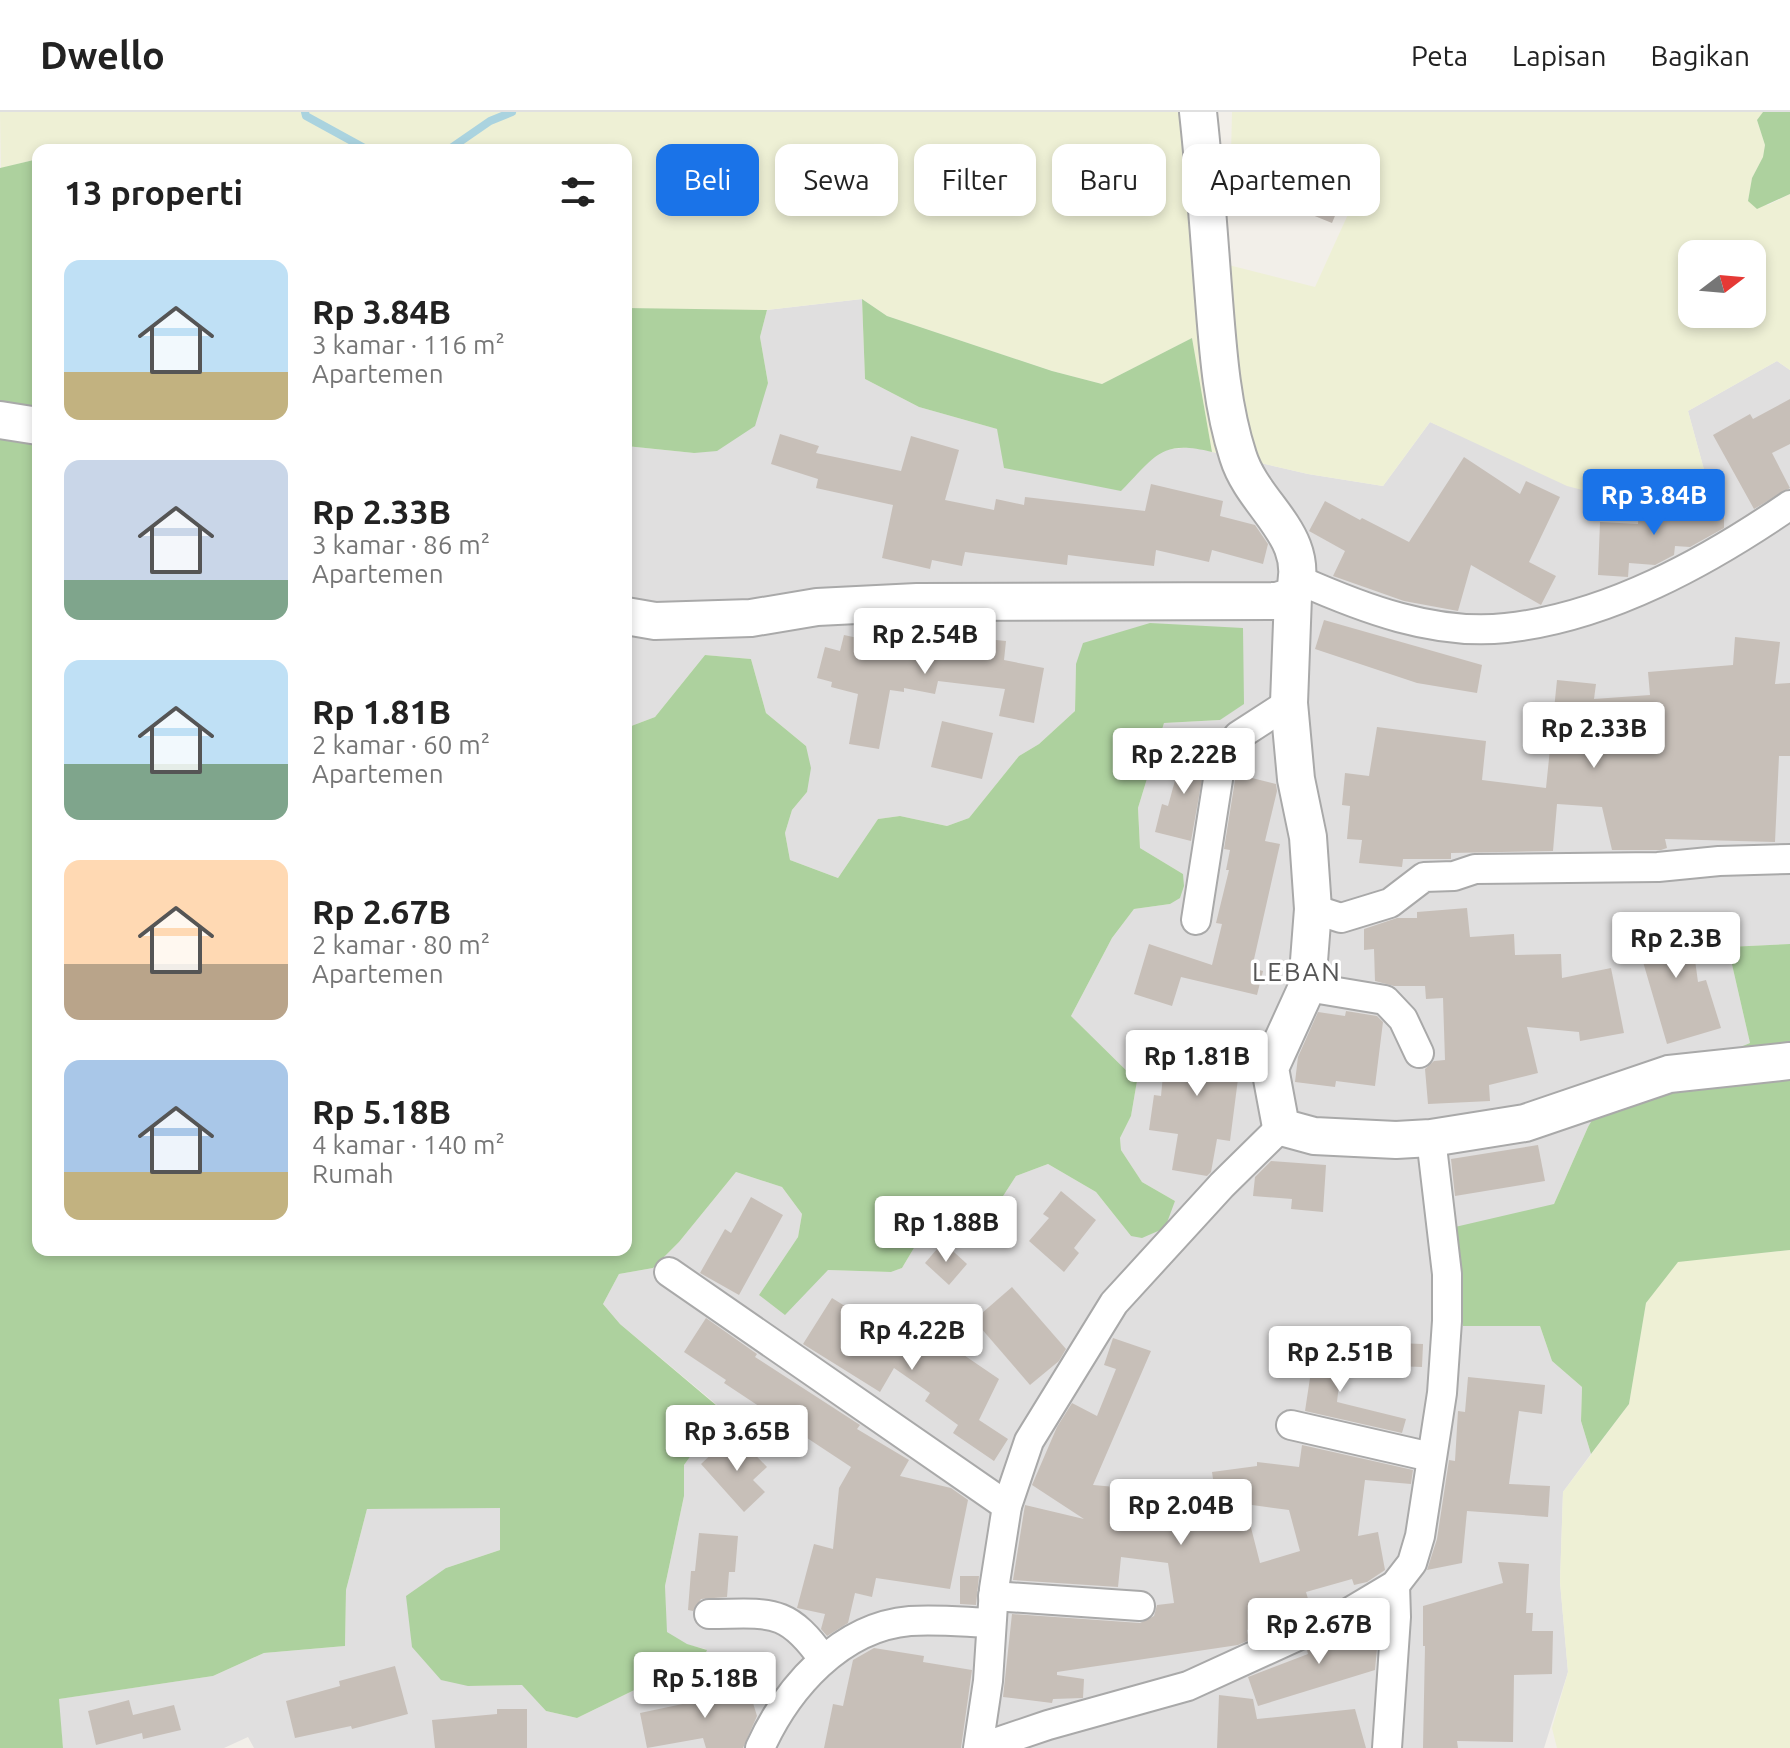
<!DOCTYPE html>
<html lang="id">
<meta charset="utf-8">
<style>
:root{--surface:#fff;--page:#f6f6f6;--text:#222;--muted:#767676;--line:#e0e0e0;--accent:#1a73e8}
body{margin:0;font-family:Ubuntu,sans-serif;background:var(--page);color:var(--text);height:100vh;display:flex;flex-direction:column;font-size:30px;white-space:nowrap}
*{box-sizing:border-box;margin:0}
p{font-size:26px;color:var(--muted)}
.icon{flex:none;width:44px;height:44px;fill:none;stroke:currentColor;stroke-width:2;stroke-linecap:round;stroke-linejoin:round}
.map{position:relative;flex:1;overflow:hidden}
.drawer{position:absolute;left:32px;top:32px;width:600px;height:1112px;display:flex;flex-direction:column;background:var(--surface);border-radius:16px;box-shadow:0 4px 12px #0003}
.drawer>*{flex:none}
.guide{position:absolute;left:656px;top:32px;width:760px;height:72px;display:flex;gap:16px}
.needle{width:52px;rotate:74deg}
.tools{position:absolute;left:1678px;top:128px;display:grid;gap:16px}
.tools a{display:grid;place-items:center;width:88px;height:88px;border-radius:16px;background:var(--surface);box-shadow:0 4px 12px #0003;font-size:40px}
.price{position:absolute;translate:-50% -68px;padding:0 18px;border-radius:8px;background:#fff;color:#222;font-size:26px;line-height:52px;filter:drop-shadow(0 2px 4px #0008)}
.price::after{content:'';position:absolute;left:50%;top:48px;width:24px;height:18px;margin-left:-12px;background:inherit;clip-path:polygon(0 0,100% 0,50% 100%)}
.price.current{background:var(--accent);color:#fff}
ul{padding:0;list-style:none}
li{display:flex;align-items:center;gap:24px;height:200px;padding:0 32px}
li span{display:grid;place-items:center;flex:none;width:224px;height:160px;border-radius:16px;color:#555}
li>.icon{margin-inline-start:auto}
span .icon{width:96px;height:96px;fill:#fffc;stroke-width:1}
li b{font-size:34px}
h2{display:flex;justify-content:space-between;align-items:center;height:96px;padding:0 32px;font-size:34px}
.chip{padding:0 28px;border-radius:16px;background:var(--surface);box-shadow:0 4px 12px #0003;font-size:28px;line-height:72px}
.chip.current{background:var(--accent);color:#fff}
header{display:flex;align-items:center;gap:48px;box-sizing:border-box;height:112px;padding:0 40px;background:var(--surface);border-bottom:2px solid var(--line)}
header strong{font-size:38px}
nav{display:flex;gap:44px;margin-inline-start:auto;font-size:28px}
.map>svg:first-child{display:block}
.residential{fill:#e0dfdf}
.farmland{fill:#eef0d5;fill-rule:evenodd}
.forest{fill:#add19e}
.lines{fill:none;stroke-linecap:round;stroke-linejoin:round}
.stream{stroke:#aad3df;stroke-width:8}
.building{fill:#c7bfb8;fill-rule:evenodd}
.minor-casing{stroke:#a9a9a9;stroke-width:32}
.tertiary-casing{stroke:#a9a9a9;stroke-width:40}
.minor{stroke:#fff;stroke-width:28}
.tertiary{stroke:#fff;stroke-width:36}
.labels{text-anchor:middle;stroke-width:7;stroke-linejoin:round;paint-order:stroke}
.quarter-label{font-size:26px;letter-spacing:2px;fill:#555;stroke:#fff}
</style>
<header>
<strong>Dwello</strong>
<nav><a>Peta</a><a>Lapisan</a><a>Bagikan</a></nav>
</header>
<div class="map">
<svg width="1790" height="1636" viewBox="0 0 1790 1636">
<rect width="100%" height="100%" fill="#f2efe9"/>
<!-- residential -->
<path class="residential" d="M 862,187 L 865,267 L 919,295 L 997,317 L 1163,338 L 1192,335 L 1308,362 L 1383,374 L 1430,310 L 1491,337 L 1706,365 L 1688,299 L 1777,249 L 1790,258 L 1790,832 L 1728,835 L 1750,931 L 1699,952 L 1588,1015 L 1554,1092 L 1540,1214 L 1552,1249 L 1582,1275 L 1581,1309 L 1591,1342 L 1563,1380 L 1560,1470 L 1568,1560 L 1544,1636 L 254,1636 L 248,1625 L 224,1636 L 63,1636 L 58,1587 L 213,1564 L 264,1541 L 345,1534 L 346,1478 L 367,1397 L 500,1395 L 500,1438 L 446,1456 L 468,1574 L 523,1573 L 546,1599 L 577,1606 L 657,1567 L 701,1551 L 706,1537 L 688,1533 L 666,1521 L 665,1474 L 684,1384 L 684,1353 L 723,1298 L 620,1212 L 603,1192 L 619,1162 L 653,1156 L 679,1130 L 736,1060 L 782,1075 L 802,1102 L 798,1125 L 759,1183 L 828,1158 L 891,1160 L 902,1156 L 927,1114 L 962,1120 L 985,1112 L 1016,1064 L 1048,1052 L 1096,1080 L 1131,1124 L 1175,1089 L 1142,1070 L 1121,1038 L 1120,1026 L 1131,1004 L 1137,969 L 1071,904 L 1112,826 L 1134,797 L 1170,792 L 1183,762 L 1140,736 L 1138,696 L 1164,611 L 1220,608 L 1076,552 L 1075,599 L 1039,632 L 1019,644 L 969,706 L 947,714 L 900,704 L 878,707 L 838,766 L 790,748 L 785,721 L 792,698 L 807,680 L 806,634 L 766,601 L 751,547 L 705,543 L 655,605 L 626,616 L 626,334 L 694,341 L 768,271 L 760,225 L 767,198 Z"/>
<!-- farmland -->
<g class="farmland">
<path d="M 0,0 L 1184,0 L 1193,89 L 1193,144 L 1315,175 L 1355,87 L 1231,43 L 1232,0 L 1763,0 L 1757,8 L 1765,33 L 1763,45 L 1752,66 L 1748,89 L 1768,93 L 1790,82 L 1790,258 L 1777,249 L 1688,299 L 1706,365 L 1694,379 L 1621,388 L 1567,374 L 1430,310 L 1383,374 L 1308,362 L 1212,340 L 1192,226 L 1102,272 L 1052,259 L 887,204 L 862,187 L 750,200 L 626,196 L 626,38 L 38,38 L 38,47 L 1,56 ZM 1692,142 L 1752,142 L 1752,202 L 1692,202 Z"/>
<path d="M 1790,1138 L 1790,1636 L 1557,1636 L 1552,1616 L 1568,1560 L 1560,1470 L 1563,1380 L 1629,1292 L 1646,1191 L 1678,1149 Z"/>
</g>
<!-- forest -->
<g class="forest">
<path d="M 1763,0 L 1790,0 L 1790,82 L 1757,97 L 1748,89 L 1752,66 L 1763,45 L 1765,33 L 1757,8 Z"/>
<path d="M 38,47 L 38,1138 L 626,1138 L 626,616 L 655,605 L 705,543 L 751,547 L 766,601 L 806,634 L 811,656 L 807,680 L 792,698 L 785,721 L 790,748 L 838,766 L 878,707 L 900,704 L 947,714 L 969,706 L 1019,644 L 1039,632 L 1075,599 L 1076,552 L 1083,531 L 1150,511 L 1243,516 L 1244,592 L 1220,608 L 1164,611 L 1138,696 L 1140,736 L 1183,762 L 1184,774 L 1180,786 L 1170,792 L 1134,797 L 1112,826 L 1071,904 L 1137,969 L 1131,1004 L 1120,1026 L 1121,1038 L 1142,1070 L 1175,1089 L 1165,1116 L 1142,1126 L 1131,1124 L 1096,1080 L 1048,1052 L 1016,1064 L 985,1112 L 962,1120 L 927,1114 L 902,1156 L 891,1160 L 828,1158 L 785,1203 L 759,1183 L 798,1125 L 802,1102 L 782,1075 L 736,1060 L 679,1130 L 653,1156 L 619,1162 L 603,1192 L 620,1212 L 723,1299 L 684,1353 L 684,1384 L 665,1474 L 667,1520 L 687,1532 L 707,1538 L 701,1551 L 657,1567 L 577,1606 L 546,1599 L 522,1573 L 468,1574 L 441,1568 L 412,1535 L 406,1484 L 446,1456 L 500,1438 L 500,1396 L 367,1397 L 346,1478 L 345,1534 L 264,1541 L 213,1564 L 59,1587 L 63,1636 L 0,1636 L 0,56 Z"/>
<path d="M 862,187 L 887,204 L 1052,259 L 1102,272 L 1192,226 L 1212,340 C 1160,327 1155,345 1121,379 L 1004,356 L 997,317 L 919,295 L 865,267 Z"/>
<path d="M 626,196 L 767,198 L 760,225 L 768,271 L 755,314 L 717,339 L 694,341 L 626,334 Z"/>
<path d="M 1790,832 L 1790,1138 L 1678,1150 L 1646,1191 L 1629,1292 L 1591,1342 L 1581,1309 L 1582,1275 L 1552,1249 L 1540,1214 L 1463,1214 L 1455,1157 L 1455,1115 L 1554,1092 L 1588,1015 L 1618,964 L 1699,952 L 1750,931 L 1728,835 Z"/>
</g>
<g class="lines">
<!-- stream -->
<g class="stream">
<path d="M 305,0 L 306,4 L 368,38"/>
<path d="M 448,38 L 490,9 L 512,0"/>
</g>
</g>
<!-- building -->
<g class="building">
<path d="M 1287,66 L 1342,87 L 1332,111 L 1285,92 L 1287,88 L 1279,85 Z"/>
<path d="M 1790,287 L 1790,332 L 1772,341 L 1790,376 L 1754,397 L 1713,323 L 1750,302 L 1753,307 Z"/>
<path d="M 780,322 L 819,334 L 816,341 L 901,359 L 911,324 L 959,338 L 945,388 L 994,398 L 996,387 L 1024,393 L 1025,385 L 1145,399 L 1151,372 L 1223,389 L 1220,404 L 1255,413 L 1268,432 L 1263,452 L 1212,438 L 1209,450 L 1156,438 L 1154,454 L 1068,443 L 1067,453 L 965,440 L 962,454 L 932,448 L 930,457 L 882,446 L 893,393 L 816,376 L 818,367 L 771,352 Z"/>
<path d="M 1464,345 L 1520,382 L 1526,369 L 1560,385 L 1529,450 L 1556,464 L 1541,493 L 1471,453 L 1458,499 L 1404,489 L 1333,464 L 1345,439 L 1309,419 L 1325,389 L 1360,408 L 1362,406 L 1409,430 Z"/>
<path d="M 1639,394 L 1680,397 L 1724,395 L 1724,416 L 1690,435 L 1675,434 L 1674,443 L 1655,453 L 1629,451 L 1628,465 L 1598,463 L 1600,410 L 1638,412 Z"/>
<path d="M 1324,508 L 1482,553 L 1477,581 L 1417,571 L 1315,537 Z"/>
<path d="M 917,519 L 956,527 L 956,524 L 1006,529 L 1004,548 L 1044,556 L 1034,611 L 999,604 L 1005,577 L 938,569 L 935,582 L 904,576 L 904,580 L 890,578 L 879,637 L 849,632 L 858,582 L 831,575 L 832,570 L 817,566 L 825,535 L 840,539 L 844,523 L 913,538 Z"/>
<path d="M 1735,525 L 1780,530 L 1775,572 L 1790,571 L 1790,644 L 1779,644 L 1775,730 L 1665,727 L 1667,736 L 1661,738 L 1612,738 L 1602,695 L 1557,692 L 1553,739 L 1451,741 L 1451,747 L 1403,747 L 1402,755 L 1359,751 L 1362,728 L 1347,727 L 1350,694 L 1342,693 L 1345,661 L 1369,664 L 1377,615 L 1486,629 L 1482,668 L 1546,676 L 1557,568 L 1596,572 L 1594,587 L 1650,583 L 1648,560 L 1733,553 Z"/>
<path d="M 942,609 L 993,621 L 982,667 L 931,655 Z"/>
<path d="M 1185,632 L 1207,639 L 1191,729 L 1155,720 L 1162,692 L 1168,694 Z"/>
<path d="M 1236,662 L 1276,672 L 1277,679 L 1265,729 L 1280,732 L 1252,856 L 1263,859 L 1257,883 L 1181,865 L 1172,894 L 1134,882 L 1149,832 L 1212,853 L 1222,812 L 1216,811 L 1229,758 L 1226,758 L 1230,738 L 1224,737 Z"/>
<path d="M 1467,796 L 1470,825 L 1514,822 L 1515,843 L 1561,842 L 1562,866 L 1611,856 L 1624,921 L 1580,929 L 1579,920 L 1527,915 L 1538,961 L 1489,973 L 1490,989 L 1428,992 L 1425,957 L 1434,949 L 1445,948 L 1443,886 L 1426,887 L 1425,874 L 1394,874 L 1375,869 L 1374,837 L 1364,838 L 1364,817 L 1397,806 L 1417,806 L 1417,800 Z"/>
<path d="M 1689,804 L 1698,870 L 1706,868 L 1721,916 L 1667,932 L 1634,819 L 1650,816 L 1649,809 Z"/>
<path d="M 1346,899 L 1377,904 L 1383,910 L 1375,974 L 1336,969 L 1335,975 L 1295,970 L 1298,945 L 1318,900 L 1345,904 Z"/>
<path d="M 1167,921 L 1243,928 L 1230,1029 L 1217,1027 L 1211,1060 L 1207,1064 L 1172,1058 L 1178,1022 L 1149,1018 L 1154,983 L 1161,984 Z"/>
<path d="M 1538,1033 L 1545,1069 L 1455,1084 L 1451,1047 Z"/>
<path d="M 1271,1049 L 1326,1053 L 1323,1100 L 1291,1097 L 1292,1087 L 1253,1084 L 1255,1065 Z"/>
<path d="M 1061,1079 L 1096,1108 L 1074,1136 L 1079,1141 L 1064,1160 L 1029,1129 L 1049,1106 L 1043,1102 Z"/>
<path d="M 751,1085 L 783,1103 L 739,1183 L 700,1161 L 725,1117 L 731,1121 Z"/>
<path d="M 943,1130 L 967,1152 L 949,1173 L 925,1151 Z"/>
<path d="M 1012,1175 L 1066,1237 L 1059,1249 L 1030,1273 L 974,1208 Z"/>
<path d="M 832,1186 L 864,1206 L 860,1211 L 914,1244 L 930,1220 L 999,1267 L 979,1308 L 1008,1327 L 994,1349 L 953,1321 L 958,1313 L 925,1289 L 930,1281 L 894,1256 L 880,1280 L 803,1232 Z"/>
<path d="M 706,1206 L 757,1242 L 755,1245 L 860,1313 L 857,1317 L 909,1348 L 900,1364 L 951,1376 L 968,1388 L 950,1477 L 876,1466 L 872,1485 L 855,1481 L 848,1511 L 827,1524 L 821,1517 L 825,1502 L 797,1496 L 814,1432 L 833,1437 L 839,1376 L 851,1355 L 724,1271 L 726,1268 L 684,1240 Z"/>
<path d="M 1113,1226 L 1151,1239 L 1093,1373 L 1172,1380 L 1214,1374 L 1212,1360 L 1257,1354 L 1257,1350 L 1299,1355 L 1302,1333 L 1413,1358 L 1411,1372 L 1365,1368 L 1358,1424 L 1378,1420 L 1385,1458 L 1367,1470 L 1354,1473 L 1352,1467 L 1306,1480 L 1311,1497 L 1247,1518 L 1249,1528 L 1238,1533 L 1057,1560 L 1057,1563 L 1084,1567 L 1083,1586 L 1053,1587 L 1052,1591 L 1003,1585 L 1012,1502 L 1140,1511 L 1154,1504 L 1157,1493 L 1174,1491 L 1168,1451 L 1121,1445 L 1118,1475 L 1013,1468 L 1025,1393 L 1084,1407 L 1032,1373 L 1057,1315 L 1072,1291 L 1097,1304 L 1116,1257 L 1104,1253 ZM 1245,1392 L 1289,1398 L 1300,1439 L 1260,1451 Z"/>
<path d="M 1368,1230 L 1423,1232 L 1422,1255 L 1368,1253 Z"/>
<path d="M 1315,1233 L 1343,1237 L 1337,1290 L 1406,1307 L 1402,1321 L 1305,1299 Z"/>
<path d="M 1468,1265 L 1545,1273 L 1542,1302 L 1519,1299 L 1509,1372 L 1550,1374 L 1548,1405 L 1467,1399 L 1462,1451 L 1427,1458 L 1437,1427 L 1449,1348 L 1455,1349 L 1458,1299 L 1465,1300 Z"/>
<path d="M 740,1327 L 767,1355 L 753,1368 L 765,1380 L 744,1400 L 701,1352 L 721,1333 L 727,1340 Z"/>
<path d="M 699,1421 L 738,1424 L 735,1460 L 729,1460 L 727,1485 L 701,1487 L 693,1499 L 688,1498 L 691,1459 L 695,1459 Z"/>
<path d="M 1498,1450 L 1529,1452 L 1526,1501 L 1533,1501 L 1532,1519 L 1553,1519 L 1552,1562 L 1514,1563 L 1513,1630 L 1457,1629 L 1458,1636 L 1423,1636 L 1425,1534 L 1423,1534 L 1423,1494 L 1503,1471 Z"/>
<path d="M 960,1464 L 979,1464 L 976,1493 L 960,1492 Z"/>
<path d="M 1369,1509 L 1377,1536 L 1375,1558 L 1258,1594 L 1248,1565 L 1308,1542 L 1307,1538 Z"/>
<path d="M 874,1536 L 924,1544 L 923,1550 L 972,1558 L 961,1636 L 824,1636 L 833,1592 L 843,1594 L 853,1548 Z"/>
<path d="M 395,1554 L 408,1602 L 352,1617 L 351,1614 L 295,1626 L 286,1589 L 340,1574 L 339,1569 Z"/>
<path d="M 746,1568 L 757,1604 L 743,1636 L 706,1636 L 703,1626 L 647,1636 L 640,1601 L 692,1590 L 691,1586 Z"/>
<path d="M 1219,1583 L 1253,1587 L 1257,1607 L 1355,1597 L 1366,1636 L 1217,1636 Z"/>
<path d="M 129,1588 L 133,1603 L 174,1593 L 181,1618 L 143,1627 L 142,1621 L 96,1633 L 88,1599 Z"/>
<path d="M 497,1597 L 527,1597 L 527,1636 L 435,1636 L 432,1608 L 497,1602 Z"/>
</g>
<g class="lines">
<defs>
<g id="minor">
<path d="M 1299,468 C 1362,496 1435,524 1506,516 C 1608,505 1707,450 1790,393"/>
<path d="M 1313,797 L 1341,806 L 1390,791 L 1424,765 L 1454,764 L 1475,757 L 1658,755 L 1719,749 L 1790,747"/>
<path d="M 1196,808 L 1221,648 L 1238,624 L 1289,591"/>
<path d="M 1307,875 L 1385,888 L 1403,907 L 1419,941"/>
<path d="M 669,1160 L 1007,1394"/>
<path d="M 1291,1313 L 1431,1345"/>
<path d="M 993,1484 L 1140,1494"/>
<path d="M 709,1502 C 769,1502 786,1494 823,1547"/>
<path d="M 760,1636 C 787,1576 840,1515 910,1509 C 937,1507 964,1510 991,1511"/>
<path d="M 978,1636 L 988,1569 L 994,1477 L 1007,1394 L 1029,1329 L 1114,1191 L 1222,1073 L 1281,1015"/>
<path d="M 980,1636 L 1048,1613 L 1188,1574 L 1348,1501 L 1395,1473 L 1412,1451 L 1420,1424 L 1442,1281 L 1447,1209 L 1447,1162 L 1431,1026"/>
<path d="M 1387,1636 L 1396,1505 L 1395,1473"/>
</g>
<g id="tertiary">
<path d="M 0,308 L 38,314"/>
<path d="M 1293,484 L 1289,591 L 1296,667 L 1308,725 L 1313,797 L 1307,875 L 1270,956 L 1281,1015 L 1314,1024 L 1396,1028 L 1431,1026 L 1525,1011 L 1669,962 L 1790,949"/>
<path d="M 626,504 L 655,509 L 751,506 L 817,495 L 917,490 L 1277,489 L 1293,484 C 1314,424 1254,396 1238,344 C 1222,295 1218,239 1214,188 C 1209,125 1205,62 1198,0"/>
</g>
</defs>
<!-- minor casing -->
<use href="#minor" class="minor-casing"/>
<!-- tertiary casing -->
<use href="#tertiary" class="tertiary-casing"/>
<!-- minor -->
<use href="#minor" class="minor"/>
<!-- tertiary -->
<use href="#tertiary" class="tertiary"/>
</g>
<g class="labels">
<!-- quarter labels -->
<g class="quarter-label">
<text x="1297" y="869">LEBAN</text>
</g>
</g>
</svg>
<div class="tools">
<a><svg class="needle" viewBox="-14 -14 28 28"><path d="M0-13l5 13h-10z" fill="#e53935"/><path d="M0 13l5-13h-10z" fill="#767676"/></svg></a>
</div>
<b class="price current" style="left:1654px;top:425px">Rp 3.84B</b>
<b class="price" style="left:925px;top:564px">Rp 2.54B</b>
<b class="price" style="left:1594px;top:658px">Rp 2.33B</b>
<b class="price" style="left:1184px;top:684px">Rp 2.22B</b>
<b class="price" style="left:1676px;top:868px">Rp 2.3B</b>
<b class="price" style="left:1197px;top:986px">Rp 1.81B</b>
<b class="price" style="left:946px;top:1152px">Rp 1.88B</b>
<b class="price" style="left:912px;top:1260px">Rp 4.22B</b>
<b class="price" style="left:1340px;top:1282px">Rp 2.51B</b>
<b class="price" style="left:737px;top:1361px">Rp 3.65B</b>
<b class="price" style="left:1181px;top:1435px">Rp 2.04B</b>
<b class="price" style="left:1319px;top:1554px">Rp 2.67B</b>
<b class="price" style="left:705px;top:1608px">Rp 5.18B</b>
<div class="guide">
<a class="chip current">Beli</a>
<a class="chip">Sewa</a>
<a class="chip">Filter</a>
<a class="chip">Baru</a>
<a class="chip">Apartemen</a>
</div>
<section class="drawer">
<h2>13 properti<svg class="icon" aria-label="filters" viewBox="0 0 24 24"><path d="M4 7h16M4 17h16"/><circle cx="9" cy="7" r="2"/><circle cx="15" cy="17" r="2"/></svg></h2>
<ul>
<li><span style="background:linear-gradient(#bfe0f5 70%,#c2b280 0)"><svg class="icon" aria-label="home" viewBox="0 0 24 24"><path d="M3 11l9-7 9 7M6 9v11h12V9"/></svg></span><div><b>Rp 3.84B</b><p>3 kamar · 116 m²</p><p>Apartemen</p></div></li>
<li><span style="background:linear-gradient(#c9d6e8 75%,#7fa58c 0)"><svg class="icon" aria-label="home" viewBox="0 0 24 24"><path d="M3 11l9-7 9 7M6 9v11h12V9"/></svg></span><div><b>Rp 2.33B</b><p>3 kamar · 86 m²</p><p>Apartemen</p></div></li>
<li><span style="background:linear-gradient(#bfe0f5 65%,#7fa58c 0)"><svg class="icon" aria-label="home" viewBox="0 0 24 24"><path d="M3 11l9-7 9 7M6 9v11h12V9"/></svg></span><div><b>Rp 1.81B</b><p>2 kamar · 60 m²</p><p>Apartemen</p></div></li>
<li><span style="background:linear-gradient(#ffd9b3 65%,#b9a48a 0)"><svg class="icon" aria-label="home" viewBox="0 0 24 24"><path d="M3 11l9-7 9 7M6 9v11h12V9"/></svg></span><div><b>Rp 2.67B</b><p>2 kamar · 80 m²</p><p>Apartemen</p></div></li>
<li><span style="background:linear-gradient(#a9c7e8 70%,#c2b280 0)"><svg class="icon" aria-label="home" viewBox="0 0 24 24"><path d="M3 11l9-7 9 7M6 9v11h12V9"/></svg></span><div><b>Rp 5.18B</b><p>4 kamar · 140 m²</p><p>Rumah</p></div></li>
</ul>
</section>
</div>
